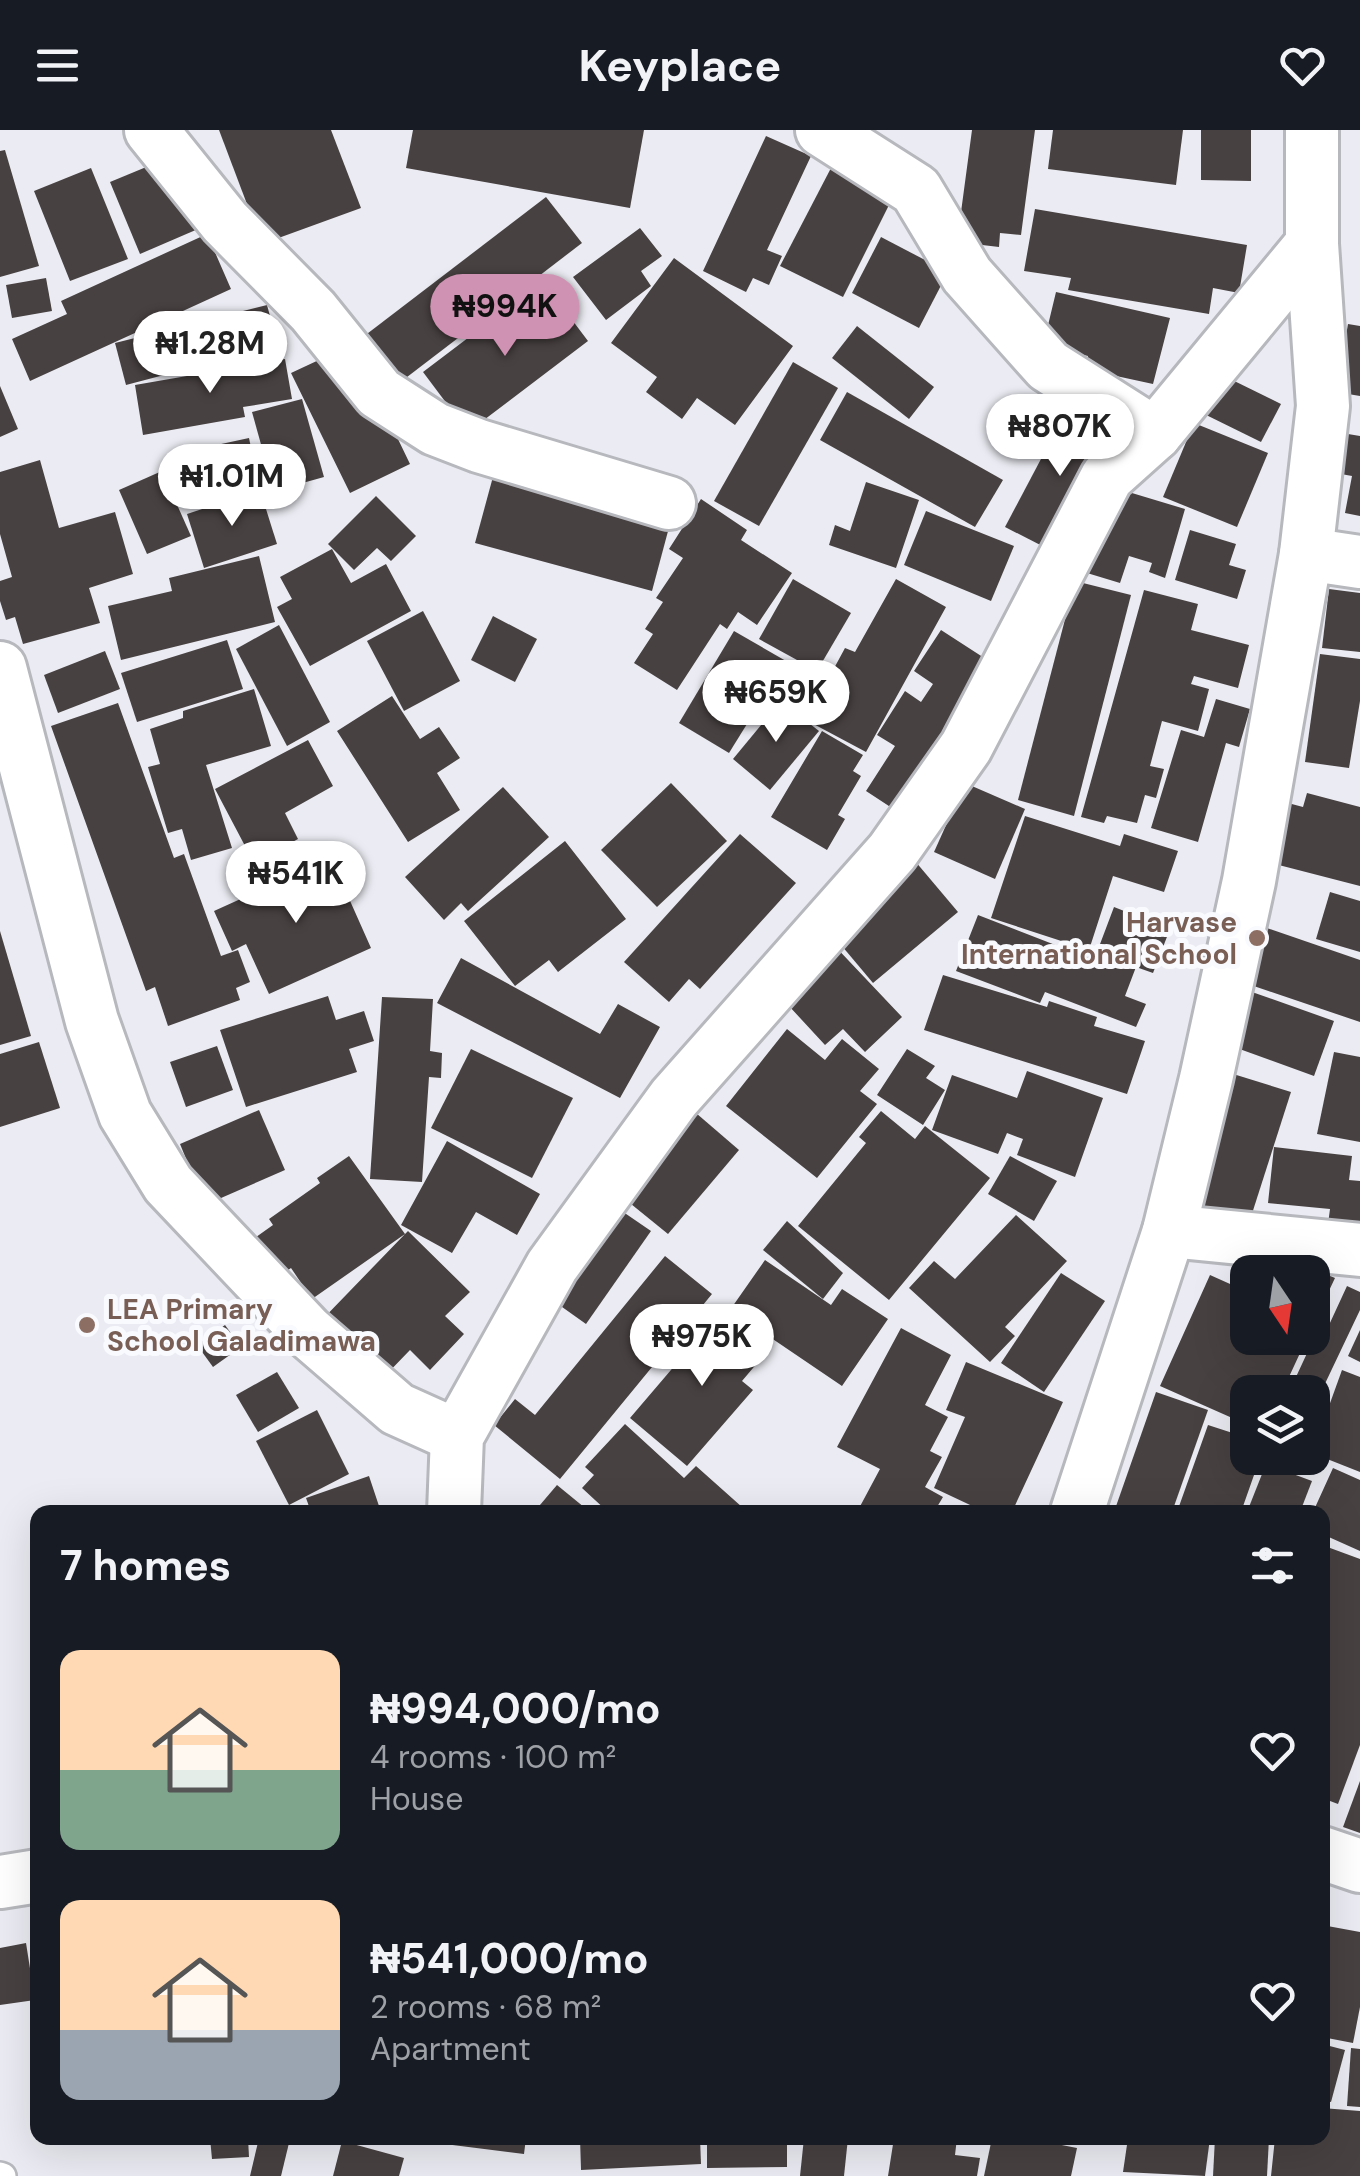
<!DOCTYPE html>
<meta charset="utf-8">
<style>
:root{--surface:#171b24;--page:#242831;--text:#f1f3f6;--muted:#9ea1a6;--accent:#d092b2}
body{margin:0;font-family:"DM Sans",sans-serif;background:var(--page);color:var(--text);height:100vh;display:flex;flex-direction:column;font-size:38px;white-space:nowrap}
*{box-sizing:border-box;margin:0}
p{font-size:32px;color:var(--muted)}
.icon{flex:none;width:55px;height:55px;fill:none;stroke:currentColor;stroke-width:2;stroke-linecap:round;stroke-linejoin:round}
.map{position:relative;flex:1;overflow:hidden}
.panel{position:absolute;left:30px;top:1375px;width:1300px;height:640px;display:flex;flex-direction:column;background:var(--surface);border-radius:20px;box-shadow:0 10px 40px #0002}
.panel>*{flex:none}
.needle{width:65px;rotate:167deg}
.buttons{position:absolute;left:1230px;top:1125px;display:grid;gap:20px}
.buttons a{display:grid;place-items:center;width:100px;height:100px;border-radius:20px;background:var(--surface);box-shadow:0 10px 40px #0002;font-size:50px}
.price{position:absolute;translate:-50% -85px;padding:0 22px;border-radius:35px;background:#fff;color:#222;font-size:32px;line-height:65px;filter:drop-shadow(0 2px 5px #0008)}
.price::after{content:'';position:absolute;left:50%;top:60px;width:30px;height:22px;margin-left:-15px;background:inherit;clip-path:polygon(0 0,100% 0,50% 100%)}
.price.selected{background:var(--accent);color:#111}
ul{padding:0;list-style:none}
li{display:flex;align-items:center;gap:30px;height:250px;padding:0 30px}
li span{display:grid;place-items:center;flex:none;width:280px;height:200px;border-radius:20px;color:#555}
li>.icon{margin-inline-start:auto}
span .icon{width:120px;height:120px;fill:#fffc;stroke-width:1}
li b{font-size:42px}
h2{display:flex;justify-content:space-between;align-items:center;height:120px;padding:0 30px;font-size:42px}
header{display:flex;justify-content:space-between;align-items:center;height:130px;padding:0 30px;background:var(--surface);font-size:45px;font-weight:700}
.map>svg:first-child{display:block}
.building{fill:#484141}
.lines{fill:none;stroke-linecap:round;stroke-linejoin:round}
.lane-casing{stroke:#b6b8be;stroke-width:30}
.street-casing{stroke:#b6b8be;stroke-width:58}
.lane{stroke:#fff;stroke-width:25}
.street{stroke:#fff;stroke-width:52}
.education-dot{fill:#8d6e63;stroke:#f9fafe;stroke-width:4}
.labels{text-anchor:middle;stroke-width:10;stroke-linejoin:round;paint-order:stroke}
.education-label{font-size:28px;font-weight:bold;fill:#785e54;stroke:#f9fafe;text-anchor:end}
</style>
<header><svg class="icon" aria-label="menu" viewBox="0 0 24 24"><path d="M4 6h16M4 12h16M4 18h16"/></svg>Keyplace<svg class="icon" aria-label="heart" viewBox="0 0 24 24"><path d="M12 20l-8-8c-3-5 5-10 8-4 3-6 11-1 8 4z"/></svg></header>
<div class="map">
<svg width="1360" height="2046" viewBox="0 0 1360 2046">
<rect width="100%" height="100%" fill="#ebecf3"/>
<!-- building -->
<g class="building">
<path d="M 219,0 L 331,0 L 361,78 L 262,114 Z"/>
<path d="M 413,0 L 644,0 L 630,78 L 406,38 Z"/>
<path d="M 972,0 L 1035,0 L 1021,105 L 1000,103 L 999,117 L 957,112 Z"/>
<path d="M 1053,0 L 1183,0 L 1176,55 L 1048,39 Z"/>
<path d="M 1201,0 L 1251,0 L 1251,51 L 1201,50 Z"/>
<path d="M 766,6 L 811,26 L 767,120 L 782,126 L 769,155 L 753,148 L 746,162 L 703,141 Z"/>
<path d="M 5,20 L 39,136 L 0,147 L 0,21 Z"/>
<path d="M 168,28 L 198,99 L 140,124 L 110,52 Z"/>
<path d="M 91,38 L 128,129 L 70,151 L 34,61 Z"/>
<path d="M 831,38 L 892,69 L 843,167 L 780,136 Z"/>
<path d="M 546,67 L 582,113 L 394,257 L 359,210 Z"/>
<path d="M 1035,79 L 1247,115 L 1239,163 L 1213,158 L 1209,184 L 1068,160 L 1071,148 L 1024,141 Z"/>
<path d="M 640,98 L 662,126 L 641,141 L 651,156 L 606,190 L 573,147 Z"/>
<path d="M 207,104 L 231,159 L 30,251 L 12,209 L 67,184 L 61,171 Z"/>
<path d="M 881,107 L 948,142 L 919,198 L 852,163 Z"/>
<path d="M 674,128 L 793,216 L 735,295 L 697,268 L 682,289 L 646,262 L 657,247 L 611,213 Z"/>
<path d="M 46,148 L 52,181 L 12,188 L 6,155 Z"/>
<path d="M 548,158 L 588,211 L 468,302 L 423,242 L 489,192 L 494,197 Z"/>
<path d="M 1056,162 L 1170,188 L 1153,254 L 1084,239 L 1088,226 L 1043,216 Z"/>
<path d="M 267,175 L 278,215 L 126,255 L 115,213 Z"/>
<path d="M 1348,194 L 1360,196 L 1360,266 L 1336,262 Z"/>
<path d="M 857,196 L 934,257 L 909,289 L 832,228 Z"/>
<path d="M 336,222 L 368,288 L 384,280 L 410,334 L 350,363 L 291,243 Z"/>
<path d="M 285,229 L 292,269 L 243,277 L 245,287 L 143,305 L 135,255 Z"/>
<path d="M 793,232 L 838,258 L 759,396 L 714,371 Z"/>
<path d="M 1218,243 L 1281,274 L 1261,312 L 1198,281 Z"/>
<path d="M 0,256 L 18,299 L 0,307 Z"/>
<path d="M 847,262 L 1003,350 L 975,397 L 820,310 Z"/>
<path d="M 302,269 L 324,347 L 274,361 L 252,282 Z"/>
<path d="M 1069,276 L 1116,300 L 1052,421 L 1005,397 Z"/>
<path d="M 1194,293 L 1268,323 L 1237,397 L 1163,367 Z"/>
<path d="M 1348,304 L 1360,306 L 1360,386 L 1345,383 L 1352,346 L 1341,344 Z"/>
<path d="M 249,308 L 259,356 L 185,372 L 175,324 Z"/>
<path d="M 40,330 L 59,398 L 115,382 L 133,444 L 89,458 L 100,493 L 23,514 L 15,487 L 6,490 L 0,471 L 0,451 L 12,447 L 0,404 L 0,342 Z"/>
<path d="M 162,341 L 191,406 L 147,424 L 119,360 Z"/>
<path d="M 494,343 L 671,390 L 652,461 L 475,413 Z"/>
<path d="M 866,352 L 919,370 L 896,438 L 829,415 L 835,395 L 850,401 Z"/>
<path d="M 1112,357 L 1185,379 L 1165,448 L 1149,442 L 1152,433 L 1129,426 L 1120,453 L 1087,443 Z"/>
<path d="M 260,360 L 277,414 L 204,438 L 187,384 Z"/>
<path d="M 376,366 L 416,406 L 391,431 L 377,418 L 354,440 L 328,414 Z"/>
<path d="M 701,369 L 747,400 L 741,410 L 792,443 L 757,495 L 738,482 L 727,499 L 720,494 L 677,560 L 634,533 L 653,504 L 645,499 L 663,472 L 656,468 L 683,428 L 669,419 Z"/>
<path d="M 926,381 L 1014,416 L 991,471 L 904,435 Z"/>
<path d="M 1190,400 L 1236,414 L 1229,435 L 1246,440 L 1237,469 L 1175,450 Z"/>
<path d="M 332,419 L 351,453 L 386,434 L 411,481 L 310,536 L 277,477 L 292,469 L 280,447 Z"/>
<path d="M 259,426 L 275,492 L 121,530 L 108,476 L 172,461 L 169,448 Z"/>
<path d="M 793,449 L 851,483 L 817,541 L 759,509 Z"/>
<path d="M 896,449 L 946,477 L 866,622 L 806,590 L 845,518 L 855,522 Z"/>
<path d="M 1075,451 L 1131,465 L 1074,686 L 1018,670 Z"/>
<path d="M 1329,459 L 1360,463 L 1360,522 L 1322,518 Z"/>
<path d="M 1144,460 L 1198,474 L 1191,500 L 1249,515 L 1238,558 L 1194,546 L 1191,554 L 1209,559 L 1198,601 L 1162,591 L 1150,636 L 1164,639 L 1156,668 L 1145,665 L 1137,693 L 1107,686 L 1104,693 L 1081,687 Z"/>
<path d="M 423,481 L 460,551 L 404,581 L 367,511 Z"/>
<path d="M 493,486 L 537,509 L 515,552 L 471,530 Z"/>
<path d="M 279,495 L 330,592 L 287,616 L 236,519 Z"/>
<path d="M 941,500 L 992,533 L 895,680 L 866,661 L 895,616 L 877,605 L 905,561 L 921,572 L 933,554 L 914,541 Z"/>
<path d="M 734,501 L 786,531 L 729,623 L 679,593 Z"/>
<path d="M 227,510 L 243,559 L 137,592 L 121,543 Z"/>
<path d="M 105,521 L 120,559 L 58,583 L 44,545 Z"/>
<path d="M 1320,524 L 1360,529 L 1360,571 L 1349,638 L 1305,632 Z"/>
<path d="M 254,559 L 271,616 L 206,635 L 232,718 L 191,730 L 182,699 L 168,703 L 148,637 L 160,634 L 150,599 L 183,588 L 183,581 Z"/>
<path d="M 392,566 L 420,609 L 439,597 L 460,628 L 437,643 L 460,680 L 408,712 L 337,601 Z"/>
<path d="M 1216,569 L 1250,579 L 1239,617 L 1226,613 L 1198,712 L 1151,698 L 1181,600 L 1204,607 Z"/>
<path d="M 781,571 L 819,601 L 770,660 L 733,629 Z"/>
<path d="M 118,573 L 174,728 L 184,724 L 221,826 L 238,820 L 250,852 L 236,858 L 240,870 L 168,896 L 155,857 L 146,861 L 51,596 Z"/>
<path d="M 822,601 L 863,625 L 853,641 L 861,646 L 838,685 L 845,689 L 827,720 L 771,687 Z"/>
<path d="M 308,610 L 333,656 L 285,683 L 298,709 L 254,733 L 215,659 Z"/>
<path d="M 671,653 L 727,711 L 657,777 L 601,720 Z"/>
<path d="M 965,653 L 1025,679 L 995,749 L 934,722 Z"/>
<path d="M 503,657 L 549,707 L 468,781 L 461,773 L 444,790 L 405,747 Z"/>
<path d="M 1307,663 L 1360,677 L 1360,756 L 1271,733 L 1288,673 L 1303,677 Z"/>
<path d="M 1025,686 L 1120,716 L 1124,704 L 1178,721 L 1164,762 L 1113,746 L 1089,820 L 991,788 Z"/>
<path d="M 740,704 L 796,753 L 700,859 L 689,849 L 669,872 L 624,832 Z"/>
<path d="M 565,711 L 626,789 L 558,842 L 549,830 L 515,856 L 464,791 Z"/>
<path d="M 331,728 L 371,818 L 269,864 L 246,814 L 232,821 L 214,781 Z"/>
<path d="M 915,731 L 958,782 L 873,853 L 831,803 Z"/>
<path d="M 1330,762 L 1360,771 L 1360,822 L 1316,809 Z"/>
<path d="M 1114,777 L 1170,799 L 1153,843 L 1136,837 L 1125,866 L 1146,874 L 1136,897 L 1045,862 L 1040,873 L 956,841 L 978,785 L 1094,830 Z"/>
<path d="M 1264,797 L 1360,830 L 1360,892 L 1245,853 Z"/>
<path d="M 0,801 L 31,906 L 0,915 Z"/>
<path d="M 831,812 L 902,887 L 865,922 L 843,899 L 825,915 L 777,863 Z"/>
<path d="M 461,828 L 600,904 L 618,874 L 660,897 L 620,968 L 437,873 Z"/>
<path d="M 943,845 L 1047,877 L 1049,871 L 1097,887 L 1094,896 L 1145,911 L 1127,964 L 924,900 Z"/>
<path d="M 1252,862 L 1334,891 L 1314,946 L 1234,917 Z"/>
<path d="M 328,866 L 336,890 L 364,881 L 374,911 L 349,919 L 357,942 L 246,977 L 220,900 Z"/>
<path d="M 382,867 L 433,869 L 430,921 L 442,923 L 441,948 L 429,947 L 422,1052 L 370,1049 Z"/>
<path d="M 787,899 L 825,930 L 842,909 L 879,939 L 860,961 L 877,974 L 817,1048 L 726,976 Z"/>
<path d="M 39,912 L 60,978 L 0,997 L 0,924 Z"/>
<path d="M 217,916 L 233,960 L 186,977 L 170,932 Z"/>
<path d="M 471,919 L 573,968 L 532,1048 L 431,998 Z"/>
<path d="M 907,919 L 935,936 L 926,948 L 945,960 L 923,995 L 877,965 Z"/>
<path d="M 1334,922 L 1360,927 L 1360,1012 L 1317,1004 Z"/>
<path d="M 1027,941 L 1103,968 L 1075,1047 L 1017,1025 L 1023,1009 L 1007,1003 L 998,1024 L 932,1000 L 952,945 L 1017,968 Z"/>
<path d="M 1230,943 L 1291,962 L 1249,1093 L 1196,1077 Z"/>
<path d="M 689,977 L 739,1020 L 668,1104 L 615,1061 Z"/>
<path d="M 259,980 L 285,1040 L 205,1075 L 180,1014 Z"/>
<path d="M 881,981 L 915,1009 L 925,996 L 990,1048 L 889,1170 L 798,1096 L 866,1013 L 859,1007 Z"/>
<path d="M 447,1011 L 540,1064 L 517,1105 L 476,1082 L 452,1123 L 401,1095 Z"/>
<path d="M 1274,1017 L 1352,1026 L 1349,1050 L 1360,1051 L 1360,1098 L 1328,1094 L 1330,1079 L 1268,1073 Z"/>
<path d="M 349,1026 L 405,1104 L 408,1101 L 470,1162 L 445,1186 L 464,1204 L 430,1240 L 410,1220 L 382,1249 L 317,1195 L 405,1104 L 312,1169 L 291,1138 L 271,1152 L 245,1115 L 273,1095 L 269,1089 L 320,1053 L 317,1048 Z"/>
<path d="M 1010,1026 L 1057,1051 L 1034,1091 L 988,1064 Z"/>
<path d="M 613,1075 L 651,1101 L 586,1194 L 548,1167 Z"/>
<path d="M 1016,1085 L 1067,1131 L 1005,1197 L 1015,1206 L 990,1232 L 909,1158 L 934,1131 L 955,1149 Z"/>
<path d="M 787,1091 L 843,1143 L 823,1169 L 763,1120 Z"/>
<path d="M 665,1126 L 712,1164 L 560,1349 L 494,1295 L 515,1269 L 535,1285 Z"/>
<path d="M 1285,1126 L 1335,1148 L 1317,1186 L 1312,1184 L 1312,1142 L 1277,1142 Z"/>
<path d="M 765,1130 L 831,1175 L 842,1159 L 888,1189 L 842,1256 L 730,1180 Z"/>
<path d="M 1061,1143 L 1105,1171 L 1044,1262 L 1001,1233 Z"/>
<path d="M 1210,1145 L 1248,1162 L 1248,1208 L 1307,1208 L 1282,1262 L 1248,1262 L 1248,1295 L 1160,1256 Z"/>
<path d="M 1347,1156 L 1360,1162 L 1360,1180 L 1312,1281 L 1312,1262 L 1289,1262 L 1322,1191 L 1329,1195 Z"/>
<path d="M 723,1179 L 769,1219 L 742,1251 L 753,1260 L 687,1336 L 630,1288 Z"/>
<path d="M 225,1195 L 241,1217 L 213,1237 L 197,1215 Z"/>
<path d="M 901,1198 L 951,1225 L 925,1275 L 948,1287 L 930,1321 L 942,1327 L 925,1357 L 943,1367 L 934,1382 L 857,1382 L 880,1339 L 837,1317 Z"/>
<path d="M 1360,1200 L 1360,1232 L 1348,1226 Z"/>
<path d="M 966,1232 L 1063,1272 L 1012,1382 L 985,1382 L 934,1358 L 965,1287 L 946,1280 Z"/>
<path d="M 1342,1240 L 1360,1247 L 1360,1342 L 1312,1323 Z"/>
<path d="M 277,1242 L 299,1278 L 258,1302 L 236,1265 Z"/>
<path d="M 1156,1262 L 1208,1280 L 1172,1382 L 1114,1382 Z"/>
<path d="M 317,1280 L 349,1344 L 289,1375 L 256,1311 Z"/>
<path d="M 625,1294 L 684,1348 L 696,1336 L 742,1377 L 737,1382 L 608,1382 L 582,1358 L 594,1345 L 585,1337 Z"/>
<path d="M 1208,1295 L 1248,1308 L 1248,1328 L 1260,1328 L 1241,1382 L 1177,1382 Z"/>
<path d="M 1266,1334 L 1312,1351 L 1300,1382 L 1247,1382 Z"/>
<path d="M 1333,1338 L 1360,1350 L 1360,1421 L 1322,1404 L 1322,1382 L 1313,1382 Z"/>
<path d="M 369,1346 L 381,1382 L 311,1382 L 306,1368 Z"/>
<path d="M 557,1355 L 590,1382 L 534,1382 Z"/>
<path d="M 1322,1415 L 1360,1429 L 1360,1615 L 1338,1674 L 1322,1668 Z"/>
<path d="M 1360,1651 L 1360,1703 L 1343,1697 Z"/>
<path d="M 1322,1795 L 1360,1802 L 1360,1877 L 1353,1913 L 1322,1907 Z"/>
<path d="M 26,1813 L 35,1870 L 0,1875 L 0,1818 Z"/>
<path d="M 1322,1914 L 1345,1920 L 1331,1972 L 1322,1970 Z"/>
<path d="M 1351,1918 L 1360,1919 L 1360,1977 L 1347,1976 Z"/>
<path d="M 1322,1978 L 1360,1981 L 1360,2046 L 1271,2046 L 1275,2008 L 1322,2008 Z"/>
<path d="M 210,2008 L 248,2008 L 249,2027 L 212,2029 Z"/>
<path d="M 259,2008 L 289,2013 L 281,2046 L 250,2046 Z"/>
<path d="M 397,2008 L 526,2008 L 524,2024 Z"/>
<path d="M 580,2008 L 700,2008 L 701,2034 L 581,2040 Z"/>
<path d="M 707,2008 L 787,2008 L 787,2037 L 707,2038 Z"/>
<path d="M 804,2008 L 848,2008 L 844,2046 L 800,2046 Z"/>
<path d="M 894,2008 L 957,2008 L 955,2025 L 980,2028 L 977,2046 L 888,2046 Z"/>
<path d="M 992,2008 L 1026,2008 L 1077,2018 L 1071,2046 L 984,2046 Z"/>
<path d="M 1128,2008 L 1210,2008 L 1205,2046 L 1123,2042 Z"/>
<path d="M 1215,2008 L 1269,2008 L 1267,2046 L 1213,2046 Z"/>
<path d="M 342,2011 L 404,2028 L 399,2046 L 333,2046 Z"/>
</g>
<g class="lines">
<defs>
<path id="lane" d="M 0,2045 L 3,2046"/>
<g id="street">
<path d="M 151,0 L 225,92 L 313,181 L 379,263 L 435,299 L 479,316 L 669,373"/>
<path d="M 822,0 L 916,60 L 967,145 L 1048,236 L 1155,304"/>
<path d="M 1306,424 L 1360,432"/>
<path d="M 0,538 L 92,891 L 125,984 L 168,1054 L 308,1202 L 397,1279 L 457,1306"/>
<path d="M 1169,1101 L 1360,1120"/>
<path d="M 454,1382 L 457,1306 L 552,1136 L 674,968 L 892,722 L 966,617 L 1107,347 L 1155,304 L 1312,114"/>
<path d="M 1077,1382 L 1169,1101 L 1206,949 L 1249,751 L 1306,424 L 1323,276 L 1312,114 L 1312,0"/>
<path d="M 1322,1723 L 1360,1736"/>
<path d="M 0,1752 L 38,1746"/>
</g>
</defs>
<!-- lane casing -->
<use href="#lane" class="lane-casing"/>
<!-- street casing -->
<use href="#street" class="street-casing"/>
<!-- lane -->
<use href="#lane" class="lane"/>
<!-- street -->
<use href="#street" class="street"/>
</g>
<!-- markers -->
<g class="education-dot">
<circle cx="1257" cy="808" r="10"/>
<circle cx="87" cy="1195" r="10"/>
</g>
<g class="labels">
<!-- education labels -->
<g class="education-label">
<text x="1237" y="802">Harvase<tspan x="1237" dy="32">International School</tspan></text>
<text x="107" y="1189" text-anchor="start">LEA Primary<tspan x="107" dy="32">School Galadimawa</tspan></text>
</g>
</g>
</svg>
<div class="buttons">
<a><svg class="needle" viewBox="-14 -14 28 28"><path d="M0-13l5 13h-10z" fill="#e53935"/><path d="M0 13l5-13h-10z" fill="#9ea1a6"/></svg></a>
<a><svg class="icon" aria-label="layers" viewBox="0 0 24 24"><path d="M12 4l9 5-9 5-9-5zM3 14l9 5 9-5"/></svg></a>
</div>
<b class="price selected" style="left:505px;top:229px">₦994K</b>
<b class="price" style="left:210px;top:266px">₦1.28M</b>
<b class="price" style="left:1060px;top:349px">₦807K</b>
<b class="price" style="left:232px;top:399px">₦1.01M</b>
<b class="price" style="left:776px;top:615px">₦659K</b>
<b class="price" style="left:296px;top:796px">₦541K</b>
<b class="price" style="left:702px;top:1259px">₦975K</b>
<section class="panel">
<h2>7 homes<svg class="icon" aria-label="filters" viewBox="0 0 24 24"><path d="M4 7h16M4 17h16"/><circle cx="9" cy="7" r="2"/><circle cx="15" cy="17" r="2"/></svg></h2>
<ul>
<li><span style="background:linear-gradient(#ffd9b3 60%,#7fa58c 0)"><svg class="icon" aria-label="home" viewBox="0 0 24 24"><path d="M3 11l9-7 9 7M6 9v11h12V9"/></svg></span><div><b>₦994,000/mo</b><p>4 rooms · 100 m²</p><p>House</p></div><svg class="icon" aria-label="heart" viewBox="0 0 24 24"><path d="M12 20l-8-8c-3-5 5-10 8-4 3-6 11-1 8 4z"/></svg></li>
<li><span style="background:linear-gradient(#ffd9b3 65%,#9aa5b1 0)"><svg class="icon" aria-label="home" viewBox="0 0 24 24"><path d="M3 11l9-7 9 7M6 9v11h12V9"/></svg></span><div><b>₦541,000/mo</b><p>2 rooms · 68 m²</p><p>Apartment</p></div><svg class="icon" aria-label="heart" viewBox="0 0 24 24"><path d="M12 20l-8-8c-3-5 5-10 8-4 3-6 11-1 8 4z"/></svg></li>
</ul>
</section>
</div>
